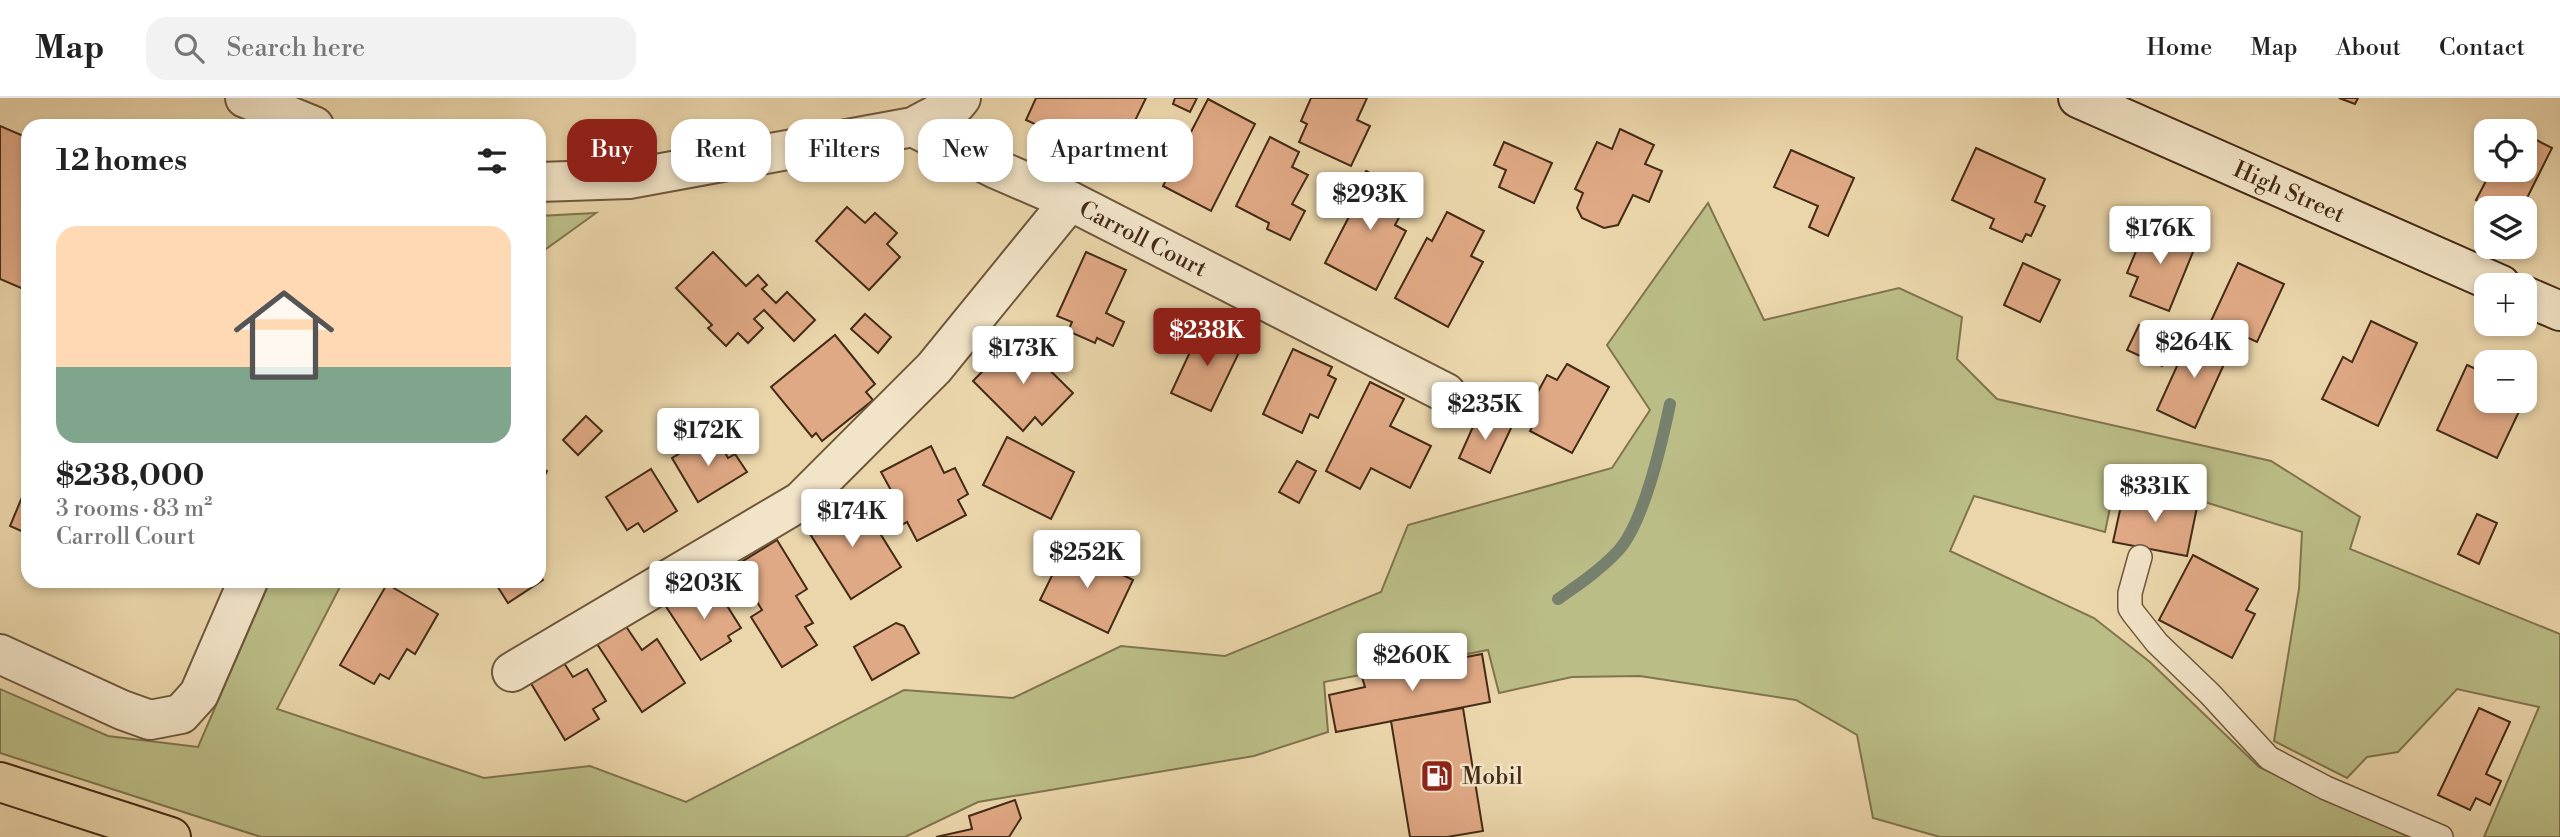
<!DOCTYPE html>
<meta charset="utf-8">
<style>
:root{--surface:#fff;--page:#f2f2f2;--text:#222;--muted:#767676;--line:#e0e0e0;--accent:#8f2418}
body{margin:0;font-family:"Libre Bodoni",serif;background:var(--page);color:var(--text);height:100vh;display:flex;flex-direction:column;font-size:26px;white-space:nowrap}
*{box-sizing:border-box;margin:0}
p{font-size:23px;color:var(--muted)}
.icon{flex:none;width:38px;height:38px;fill:none;stroke:currentColor;stroke-width:2;stroke-linecap:round;stroke-linejoin:round}
.map{position:relative;flex:1;overflow:hidden}
.details{position:absolute;left:21px;top:21px;width:525px;height:469px;display:flex;flex-direction:column;background:var(--surface);border-radius:21px;box-shadow:0 4px 10px #0003}
.details>*{flex:none}
.banner{position:absolute;left:567px;top:21px;width:665px;height:63px;display:flex;gap:14px}
.buttons{position:absolute;left:2474px;top:21px;display:grid;gap:14px}
.buttons a{display:grid;place-items:center;width:63px;height:63px;border-radius:14px;background:var(--surface);box-shadow:0 4px 10px #0003;font-size:35px}
.price{position:absolute;translate:-50% -60px;padding:0 16px;border-radius:7px;background:#fff;color:#222;font-size:23px;line-height:46px;filter:drop-shadow(0 2px 4px #0008)}
.price::after{content:'';position:absolute;left:50%;top:42px;width:21px;height:16px;margin-left:-10px;background:inherit;clip-path:polygon(0 0,100% 0,50% 100%)}
.price.current{background:var(--accent);color:#fff}
ul{padding:0;list-style:none}
li{display:grid;align-content:center;gap:14px;height:371px;padding:0 35px}
li+li{border-top:2px solid var(--line)}
li span{display:grid;place-items:center;height:217px;border-radius:21px;color:#555}
li>.icon{margin-inline-start:auto}
span .icon{width:126px;height:126px;fill:#fffc;stroke-width:1}
li b{font-size:30px}
h2{display:flex;justify-content:space-between;align-items:center;height:84px;padding:0 35px;font-size:30px}
.pill{padding:0 24px;border-radius:21px;background:var(--surface);box-shadow:0 4px 10px #0003;font-size:24px;line-height:63px}
.pill.current{background:var(--accent);color:#fff}
header{display:flex;align-items:center;gap:42px;box-sizing:border-box;height:98px;padding:0 35px;background:var(--surface);border-bottom:2px solid var(--line)}
header strong{font-size:33px}
nav{display:flex;gap:38px;margin-inline-start:auto;font-size:24px}
.search{width:490px;height:63px;background:var(--page);display:flex;align-items:center;gap:18px;box-sizing:border-box;padding:0 24px;border-radius:21px;color:var(--muted);font-size:26px}
.map>svg:first-child{display:block}
.green{fill:#bbbd86;stroke:#80744e;stroke-width:2}
.lines{fill:none;stroke-linecap:round;stroke-linejoin:round}
.stream{stroke:#76806d;stroke-width:12}
.building{fill:#e0a985;stroke:#442b16;stroke-width:2}
.lane-casing{stroke:#6e563b;stroke-width:26}
.street-casing{stroke:#6e563b;stroke-width:42}
.secondary-casing{stroke:#442b16;stroke-width:42}
.highway-casing{stroke:#442b16;stroke-width:42}
.lane{stroke:#f2e4c8;stroke-width:23}
.street{stroke:#f2e4c8;stroke-width:38}
.secondary{stroke:#f2e4c8;stroke-width:38}
.highway{stroke:#ebd6ab;stroke-width:38}
.labels{text-anchor:middle;stroke-width:5;stroke-linejoin:round;paint-order:stroke}
.street-label{font-size:23px;fill:#442b16;stroke:#f2e4c8}
.poi-label{font-size:23px;fill:#442b16;stroke:#f2e4c8;text-anchor:start}
</style>
<header>
<strong>Map</strong>
<div class="search"><svg class="icon" aria-label="search" viewBox="0 0 24 24"><circle cx="10" cy="10" r="6"/><path d="M15 15l6 6"/></svg>Search here</div>
<nav><a>Home</a><a>Map</a><a>About</a><a>Contact</a></nav>
</header>
<div class="map">
<svg width="2560" height="739" viewBox="0 0 2560 739">
<rect width="100%" height="100%" fill="#ebd6ab"/>
<filter id="stains"><feTurbulence type="fractalNoise" baseFrequency=".00286" numOctaves="4"/><feColorMatrix values="0 0 0 0 .2 0 0 0 0 .09 0 0 0 0 .02 0 0 0 .5 -.17"/></filter>
<radialGradient id="worn" r=".72"><stop offset=".6" stop-color="#630" stop-opacity="0"/><stop offset="1" stop-color="#630" stop-opacity=".3"/></radialGradient>
<!-- green -->
<g class="green">
<path d="M 1708,105 L 1764,222 L 1899,190 L 1962,219 L 1957,261 L 1997,301 L 2271,363 L 2360,419 L 2350,451 L 2560,536 L 2560,739 L 2484,739 L 2539,609 L 2457,591 L 2398,654 L 2367,659 L 2347,680 L 2274,643 L 2299,491 L 2302,434 L 2156,389 L 2115,386 L 2105,434 L 1974,398 L 1950,453 L 2094,520 L 2150,564 L 2259,669 L 2409,739 L 1940,739 L 1873,720 L 1857,637 L 1796,602 L 1640,578 L 1572,579 L 1499,595 L 1488,552 L 1324,584 L 1328,634 L 1254,658 L 978,704 L 905,739 L 261,739 L 0,655 L 0,591 L 108,638 L 198,649 L 270,483 L 343,483 L 277,611 L 484,680 L 590,668 L 686,704 L 904,592 L 1013,600 L 1121,548 L 1225,558 L 1381,494 L 1408,427 L 1612,370 L 1650,312 L 1607,247 Z"/>
<path d="M 596,115 L 539,156 L 539,118 Z"/>
</g>
<g class="lines">
<!-- stream -->
<path class="stream" d="M 1558,501 C 1578,487 1600,472 1617,454 C 1644,426 1662,344 1670,306"/>
</g>
<!-- building -->
<g class="building">
<path d="M 1036,0 L 1146,0 L 1128,37 L 1098,23 L 1094,31 L 1090,29 L 1081,47 L 1026,22 Z"/>
<path d="M 1175,0 L 1197,0 L 1190,14 L 1173,6 Z"/>
<path d="M 1311,0 L 1367,0 L 1357,22 L 1370,28 L 1351,68 L 1299,44 L 1307,26 L 1301,23 Z"/>
<path d="M 2339,0 L 2358,0 L 2355,6 Z"/>
<path d="M 1208,1 L 1255,26 L 1211,113 L 1163,88 Z"/>
<path d="M 2507,27 L 2519,33 L 2504,33 Z"/>
<path d="M 0,28 L 28,40 L 28,193 L 0,181 Z"/>
<path d="M 1620,31 L 1654,47 L 1645,66 L 1662,73 L 1649,104 L 1633,97 L 1618,127 L 1604,130 L 1582,120 L 1577,110 L 1583,95 L 1575,91 L 1597,44 L 1612,51 Z"/>
<path d="M 2525,36 L 2552,50 L 2522,110 L 2493,110 L 2476,102 L 2488,79 L 2483,76 L 2487,69 L 2487,72 L 2525,72 Z"/>
<path d="M 1270,39 L 1299,54 L 1292,69 L 1308,77 L 1292,106 L 1305,113 L 1290,142 L 1267,131 L 1269,125 L 1236,108 Z"/>
<path d="M 1504,44 L 1552,65 L 1534,105 L 1499,89 L 1506,72 L 1494,67 Z"/>
<path d="M 1976,50 L 2045,81 L 2035,104 L 2045,108 L 2031,138 L 2026,136 L 2022,144 L 1990,130 L 1994,121 L 1952,102 Z"/>
<path d="M 1791,52 L 1854,80 L 1828,138 L 1809,129 L 1818,108 L 1774,89 Z"/>
<path d="M 1366,73 L 1411,97 L 1395,127 L 1406,133 L 1376,192 L 1325,165 L 1354,109 L 1349,106 Z"/>
<path d="M 847,109 L 865,125 L 875,115 L 897,135 L 887,146 L 900,159 L 869,192 L 816,143 Z"/>
<path d="M 1447,114 L 1484,133 L 1471,158 L 1483,164 L 1448,229 L 1395,200 L 1427,140 L 1432,143 Z"/>
<path d="M 2148,124 L 2197,144 L 2169,213 L 2130,198 L 2138,179 L 2127,175 Z"/>
<path d="M 713,154 L 746,188 L 758,177 L 767,187 L 762,191 L 776,205 L 787,194 L 815,222 L 794,243 L 764,212 L 754,221 L 763,230 L 748,245 L 738,235 L 726,248 L 708,230 L 712,227 L 676,190 Z"/>
<path d="M 1086,154 L 1126,172 L 1106,215 L 1124,224 L 1113,248 L 1097,240 L 1095,245 L 1068,233 L 1072,224 L 1057,218 Z"/>
<path d="M 2023,165 L 2060,182 L 2040,224 L 2004,207 Z"/>
<path d="M 2238,165 L 2284,186 L 2257,244 L 2211,223 Z"/>
<path d="M 865,216 L 891,239 L 878,255 L 851,231 Z"/>
<path d="M 2371,223 L 2417,245 L 2378,328 L 2322,301 L 2343,259 L 2352,264 Z"/>
<path d="M 2139,227 L 2174,243 L 2162,268 L 2127,252 Z"/>
<path d="M 1202,228 L 1243,246 L 1211,313 L 1171,295 Z"/>
<path d="M 2192,235 L 2230,253 L 2195,330 L 2157,312 Z"/>
<path d="M 835,237 L 875,286 L 866,294 L 873,302 L 822,343 L 816,335 L 812,339 L 771,289 Z"/>
<path d="M 1016,239 L 1073,295 L 1042,327 L 1035,319 L 1023,333 L 973,283 Z"/>
<path d="M 1293,251 L 1332,269 L 1328,277 L 1336,281 L 1318,320 L 1310,316 L 1302,335 L 1263,316 Z"/>
<path d="M 1567,266 L 1609,289 L 1572,355 L 1530,333 L 1536,321 L 1526,316 L 1547,277 L 1557,282 Z"/>
<path d="M 2467,267 L 2487,276 L 2487,303 L 2524,303 L 2497,360 L 2437,332 Z"/>
<path d="M 1370,284 L 1404,301 L 1390,328 L 1431,348 L 1410,390 L 1371,370 L 1360,391 L 1326,373 Z"/>
<path d="M 1480,313 L 1512,328 L 1490,375 L 1459,360 Z"/>
<path d="M 586,318 L 602,333 L 578,357 L 563,342 Z"/>
<path d="M 1007,339 L 1074,374 L 1051,421 L 983,387 Z"/>
<path d="M 717,340 L 728,360 L 735,356 L 747,374 L 698,404 L 672,360 L 700,343 L 703,349 Z"/>
<path d="M 931,348 L 944,375 L 955,370 L 968,396 L 958,402 L 966,417 L 917,443 L 907,424 L 900,428 L 884,398 L 892,394 L 881,374 Z"/>
<path d="M 1297,363 L 1316,373 L 1299,405 L 1279,394 Z"/>
<path d="M 539,370 L 547,373 L 539,389 Z"/>
<path d="M 651,371 L 677,413 L 644,434 L 638,425 L 627,432 L 606,399 Z"/>
<path d="M 28,385 L 28,436 L 10,428 Z"/>
<path d="M 2124,394 L 2197,409 L 2187,458 L 2113,444 Z"/>
<path d="M 847,401 L 868,434 L 876,429 L 901,469 L 851,501 L 805,428 Z"/>
<path d="M 2477,416 L 2497,425 L 2479,466 L 2458,456 Z"/>
<path d="M 777,442 L 807,491 L 796,498 L 813,525 L 805,529 L 817,547 L 782,569 L 751,519 L 762,512 L 735,468 Z"/>
<path d="M 1066,449 L 1133,482 L 1108,535 L 1040,502 Z"/>
<path d="M 2193,457 L 2258,491 L 2246,512 L 2255,516 L 2232,560 L 2159,522 Z"/>
<path d="M 539,476 L 543,482 L 508,505 L 494,483 L 539,483 Z"/>
<path d="M 387,486 L 438,516 L 415,556 L 407,551 L 389,581 L 380,576 L 374,586 L 340,567 Z"/>
<path d="M 695,488 L 706,504 L 719,495 L 741,530 L 728,538 L 731,543 L 701,562 L 665,507 Z"/>
<path d="M 896,525 L 904,528 L 919,555 L 872,582 L 854,549 Z"/>
<path d="M 625,527 L 642,552 L 657,541 L 685,585 L 642,614 L 597,546 Z"/>
<path d="M 1482,556 L 1490,604 L 1336,634 L 1329,597 L 1365,589 L 1362,579 Z"/>
<path d="M 562,562 L 573,579 L 587,571 L 606,603 L 593,611 L 599,621 L 565,642 L 529,582 Z"/>
<path d="M 1463,610 L 1483,733 L 1447,739 L 1410,739 L 1391,623 Z"/>
<path d="M 2479,610 L 2510,624 L 2486,676 L 2501,683 L 2490,707 L 2476,700 L 2470,712 L 2438,697 Z"/>
<path d="M 1015,702 L 1021,720 L 1009,739 L 936,739 L 972,731 L 969,718 Z"/>
</g>
<g class="lines">
<defs>
<path id="lane" d="M 2140,459 L 2130,495 L 2130,510 L 2134,516 L 2157,545 L 2210,596 L 2269,660 L 2326,690 L 2441,739"/>
<g id="street">
<path d="M 245,0 L 314,28"/>
<path id="s1" d="M 913,29 L 996,71 L 1070,103 L 1446,295"/>
<path d="M 539,84 L 629,81 L 913,29 L 956,6 L 961,0"/>
<path d="M 0,556 L 122,612 L 150,622 L 181,616 L 199,596 L 248,483"/>
<path d="M 512,574 L 801,403 L 934,270 L 1070,103"/>
</g>
<g id="secondary">
<path id="s2" d="M 2078,0 L 2501,187"/>
<path d="M 2525,198 L 2560,213"/>
</g>
<path id="highway" d="M 0,684 L 171,739"/>
</defs>
<!-- lane casing -->
<use href="#lane" class="lane-casing"/>
<!-- street casing -->
<use href="#street" class="street-casing"/>
<!-- secondary casing -->
<use href="#secondary" class="secondary-casing"/>
<!-- highway casing -->
<use href="#highway" class="highway-casing"/>
<!-- lane -->
<use href="#lane" class="lane"/>
<!-- street -->
<use href="#street" class="street"/>
<!-- secondary -->
<use href="#secondary" class="secondary"/>
<!-- highway -->
<use href="#highway" class="highway"/>
</g>
<!-- icons -->
<defs>
<symbol id="fuel-square" viewBox="-11 -11 22 22"><rect x="-9" y="-9" width="18" height="18" rx="4" fill="#8f2418" stroke="#f2e4c8"/><path d="M-5.5-6h7V0h2V4h1.3V-2.5L3-4.5l.8-.8L6-3V5H2.5V1h-1V6h-7ZM-4.2-4.7v3.2H.2V-4.7Z" fill="#fff"/></symbol>
</defs>
<g fill-rule="evenodd">
<use href="#fuel-square" x="1418" y="659" width="38" height="38"/>
</g>
<g class="labels">
<!-- street labels -->
<g class="street-label">
<text dy="8" stroke="none"><textPath href="#s2" startOffset="231">High Street</textPath></text>
<text dy="8" stroke="none"><textPath href="#s1" startOffset="256">Carroll Court</textPath></text>
</g>
<!-- poi labels -->
<g class="poi-label">
<text x="1462" y="686">Mobil</text>
</g>
</g>
<rect width="100%" height="100%" filter="url(#stains)"/>
<rect width="100%" height="100%" fill="url(#worn)"/>
</svg>
<div class="buttons">
<a><svg class="icon" aria-label="locate" viewBox="0 0 24 24"><circle cx="12" cy="12" r="6"/><path d="M12 2v4M12 18v4M2 12h4M18 12h4"/></svg></a>
<a><svg class="icon" aria-label="layers" viewBox="0 0 24 24"><path d="M12 4l9 5-9 5-9-5zM3 14l9 5 9-5"/></svg></a>
<a>+</a>
<a>−</a>
</div>
<b class="price" style="left:1370px;top:134px">$293K</b>
<b class="price" style="left:2160px;top:168px">$176K</b>
<b class="price current" style="left:1207px;top:270px">$238K</b>
<b class="price" style="left:2194px;top:282px">$264K</b>
<b class="price" style="left:1023px;top:288px">$173K</b>
<b class="price" style="left:1485px;top:344px">$235K</b>
<b class="price" style="left:708px;top:370px">$172K</b>
<b class="price" style="left:2155px;top:426px">$331K</b>
<b class="price" style="left:852px;top:451px">$174K</b>
<b class="price" style="left:1087px;top:492px">$252K</b>
<b class="price" style="left:704px;top:523px">$203K</b>
<b class="price" style="left:1412px;top:595px">$260K</b>
<div class="banner">
<a class="pill current">Buy</a>
<a class="pill">Rent</a>
<a class="pill">Filters</a>
<a class="pill">New</a>
<a class="pill">Apartment</a>
</div>
<section class="details">
<h2>12 homes<svg class="icon" aria-label="filters" viewBox="0 0 24 24"><path d="M4 7h16M4 17h16"/><circle cx="9" cy="7" r="2"/><circle cx="15" cy="17" r="2"/></svg></h2>
<ul>
<li><span style="background:linear-gradient(#ffd9b3 65%,#7fa58c 0)"><svg class="icon" aria-label="home" viewBox="0 0 24 24"><path d="M3 11l9-7 9 7M6 9v11h12V9"/></svg></span><div><b>$238,000</b><p>3 rooms · 83 m²</p><p>Carroll Court</p></div></li>
</ul>
</section>
</div>
